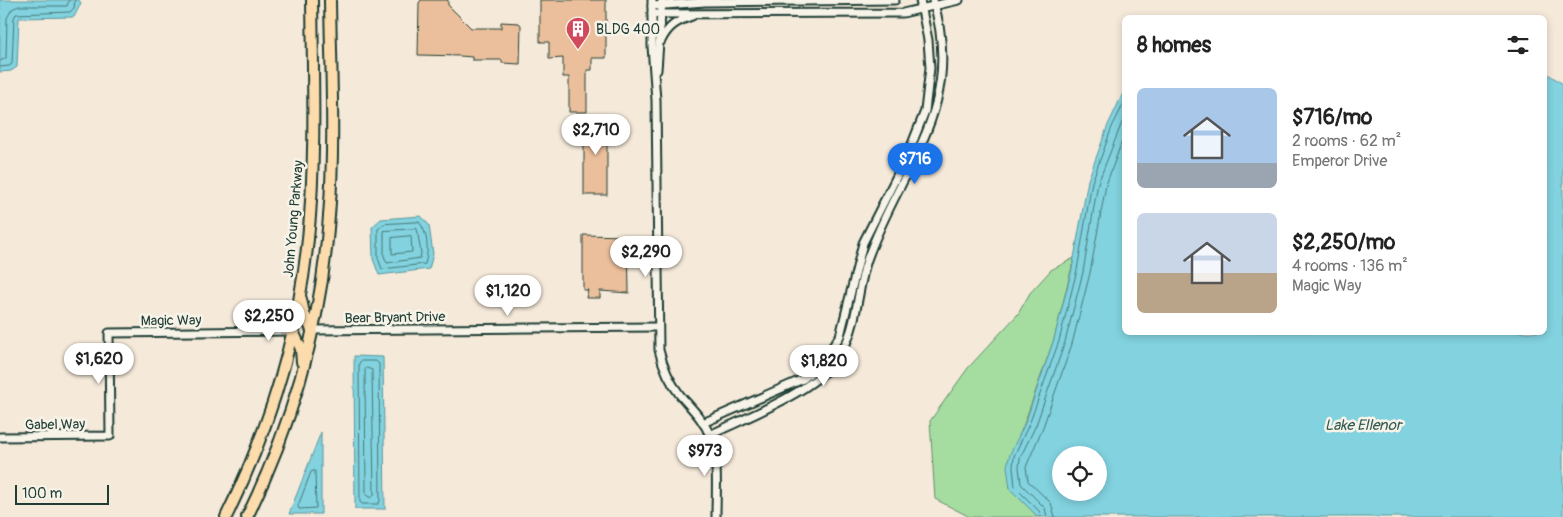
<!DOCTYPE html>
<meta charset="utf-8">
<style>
:root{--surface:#fff;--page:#f2f2f2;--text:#222;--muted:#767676;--accent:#1a73e8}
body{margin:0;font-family:Pangolin,sans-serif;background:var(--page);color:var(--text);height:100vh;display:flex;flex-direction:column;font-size:19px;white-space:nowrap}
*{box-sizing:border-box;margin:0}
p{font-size:16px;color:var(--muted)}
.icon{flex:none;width:28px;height:28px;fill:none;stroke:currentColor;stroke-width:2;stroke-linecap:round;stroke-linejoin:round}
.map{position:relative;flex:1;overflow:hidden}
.panel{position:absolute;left:1122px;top:15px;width:425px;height:320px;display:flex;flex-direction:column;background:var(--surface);border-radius:8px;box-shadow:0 2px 8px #0003}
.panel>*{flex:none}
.tools{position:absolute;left:1052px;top:446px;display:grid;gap:10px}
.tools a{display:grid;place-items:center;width:55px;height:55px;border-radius:50%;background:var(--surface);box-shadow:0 2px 8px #0003;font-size:25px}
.scale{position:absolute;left:15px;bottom:12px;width:94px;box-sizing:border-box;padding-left:5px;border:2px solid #1f3d34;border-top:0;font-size:14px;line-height:18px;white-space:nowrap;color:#1f3d34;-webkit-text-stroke:4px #f7f3e8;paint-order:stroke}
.price{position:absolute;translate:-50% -42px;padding:0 11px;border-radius:18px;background:#fff;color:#222;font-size:16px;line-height:32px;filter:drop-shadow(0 1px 2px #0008)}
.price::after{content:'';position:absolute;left:50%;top:30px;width:15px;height:11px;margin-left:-8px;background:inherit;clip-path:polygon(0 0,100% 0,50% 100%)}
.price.active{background:var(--accent);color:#fff}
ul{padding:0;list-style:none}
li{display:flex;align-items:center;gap:15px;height:125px;padding:0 15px}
li span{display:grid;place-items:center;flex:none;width:140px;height:100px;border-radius:8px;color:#555}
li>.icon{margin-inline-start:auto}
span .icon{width:60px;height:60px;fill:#fffc;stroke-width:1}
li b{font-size:21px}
h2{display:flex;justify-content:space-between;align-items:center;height:60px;padding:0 15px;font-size:21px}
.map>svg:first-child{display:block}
.green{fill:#a5dda1;stroke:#628d6a}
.water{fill:#82d2df;stroke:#5a969b;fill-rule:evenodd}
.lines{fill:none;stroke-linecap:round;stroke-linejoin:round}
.shore{stroke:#477978;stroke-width:1}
.building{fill:#ebbf9b;stroke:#1f3d34}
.minor-casing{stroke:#1f3d34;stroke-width:11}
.highway-casing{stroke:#1f3d34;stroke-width:14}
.minor{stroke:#f7f3e8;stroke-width:7}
.highway{stroke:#fcdcac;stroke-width:10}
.labels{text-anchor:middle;stroke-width:5;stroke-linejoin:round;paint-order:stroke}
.poi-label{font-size:14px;fill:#1f3d34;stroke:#f7f3e8;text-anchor:start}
.street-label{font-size:14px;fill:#1f3d34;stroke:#f7f3e8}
.water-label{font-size:15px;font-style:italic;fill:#335b56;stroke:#f7f3e8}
</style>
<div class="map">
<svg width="1563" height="517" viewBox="0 0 1563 517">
<rect width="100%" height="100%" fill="#f5e9d9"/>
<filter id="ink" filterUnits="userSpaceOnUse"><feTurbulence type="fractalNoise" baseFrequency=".02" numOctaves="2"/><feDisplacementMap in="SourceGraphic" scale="10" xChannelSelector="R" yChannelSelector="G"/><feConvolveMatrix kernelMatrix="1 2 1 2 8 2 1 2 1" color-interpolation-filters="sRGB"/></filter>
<g filter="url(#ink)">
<!-- green -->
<path class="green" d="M 1074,258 L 1054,339 L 1020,435 L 1010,489 L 1038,517 L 970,517 L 935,499 L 930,421 L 968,368 L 1018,314 L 1030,293 L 1051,270 Z"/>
<!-- water -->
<g class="water">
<path d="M 0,0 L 79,0 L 81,3 L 74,17 L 19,18 L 17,67 L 11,71 L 0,72 Z"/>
<path d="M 1545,72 L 1563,84 L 1563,517 L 1038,517 L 1010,489 L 1007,466 L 1010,454 L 1026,421 L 1054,339 L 1072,269 L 1088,180 L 1108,125 L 1125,89 L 1125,332 L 1545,332 ZM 1061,455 L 1099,455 L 1099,492 L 1061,492 Z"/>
<path d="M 421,216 L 429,225 L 433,254 L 429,269 L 379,275 L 373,259 L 372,227 L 381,219 Z"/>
<path d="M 354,356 L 383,357 L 385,509 L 355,509 Z"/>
<path d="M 321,432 L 321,514 L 289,514 Z"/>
</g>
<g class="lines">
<!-- shore -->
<g class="shore">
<path d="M 0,61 L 6,58 L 7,18 L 12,9 L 19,6 L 67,6 L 69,0"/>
<path d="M 0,67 L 9,66 L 12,64 L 14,18 L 16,14 L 70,12 L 74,8 L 75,0"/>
<path d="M 419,222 C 428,232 429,251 425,264 L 382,269 L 378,258 L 378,229 L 384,224 Z"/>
<path d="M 417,229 L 421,253 L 420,258 L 387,263 L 384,256 L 384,231 Z"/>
<path d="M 411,236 L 412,252 L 392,254 L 392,238 Z"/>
<path d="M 361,361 L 376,361 L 379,364 L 380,501 L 378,504 L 362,504 L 360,502 L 359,364 Z"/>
<path d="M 367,368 L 372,370 L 374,495 L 371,498 L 366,495 L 365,370 Z"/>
<path d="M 315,471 L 316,508 L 299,509 L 298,506 L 311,472 Z"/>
<path d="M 1041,517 L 1040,512 L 1015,487 L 1013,467 L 1014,456 L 1030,422 L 1059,341 L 1077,270 L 1092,182 L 1112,127 L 1125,101"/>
<path d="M 1047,517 L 1045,508 L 1021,484 L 1019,467 L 1020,458 L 1036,425 L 1065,342 L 1083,272 L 1098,183 L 1125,115"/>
<path d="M 1055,517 L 1051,503 L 1028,481 L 1026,467 L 1043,427 L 1072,344 L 1090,273 L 1106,185 L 1125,133"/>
</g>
</g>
<!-- building -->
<g class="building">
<path d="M 421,0 L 448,0 L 448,5 L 471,28 L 501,28 L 501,22 L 519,23 L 521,25 L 520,64 L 502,63 L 502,60 L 472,60 L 472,57 L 460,56 L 418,55 L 419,3 Z"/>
<path d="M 540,0 L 606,0 L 606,58 L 592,58 L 592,70 L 587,70 L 587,112 L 569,112 L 569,77 L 563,77 L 563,58 L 549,59 L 549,42 L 540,42 Z"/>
<rect x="584" y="117" width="23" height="78"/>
<path d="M 583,235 L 628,236 L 629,293 L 600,291 L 600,298 L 586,298 L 588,290 L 583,290 Z"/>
</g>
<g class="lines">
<defs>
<g id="minor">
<path d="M 652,0 L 652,46 L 656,100 L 659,350 C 663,367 669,381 680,395 C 691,408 704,420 710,436 C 719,461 716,491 716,517"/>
<path d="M 652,6 L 705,2 L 895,0"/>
<path d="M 652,14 L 903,13 L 959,0"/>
<path d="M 661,41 C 668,26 677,21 692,16"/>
<path d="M 657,70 L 662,0"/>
<path d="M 312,330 L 657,327"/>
<path d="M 703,423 L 803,379 L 819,366 L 840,336 L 863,243 L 908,154 L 925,111 L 930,68 L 928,40 L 920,0"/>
<path d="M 710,435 C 749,416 809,394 836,360 C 858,333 856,293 867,260 C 900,166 966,110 933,0"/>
<path d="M 0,437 L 110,436 L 109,333 L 293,331"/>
</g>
<g id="highway">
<path d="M 301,299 L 304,314 L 312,330"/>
<path d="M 293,331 L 301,349 L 302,362"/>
<path d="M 226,517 C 269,430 298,335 308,239 C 316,160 313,79 312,0"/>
<path d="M 247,517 C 293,423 322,320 329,216 C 335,144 331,72 330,0"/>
</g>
</defs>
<!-- minor casing -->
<use href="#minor" class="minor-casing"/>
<!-- highway casing -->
<use href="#highway" class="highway-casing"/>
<!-- minor -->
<use href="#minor" class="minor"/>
<!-- highway -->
<use href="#highway" class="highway"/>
</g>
</g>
<!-- icons -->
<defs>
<symbol id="building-pin" viewBox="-11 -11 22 30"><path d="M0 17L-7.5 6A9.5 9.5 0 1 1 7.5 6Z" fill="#d1495b" stroke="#f7f3e8"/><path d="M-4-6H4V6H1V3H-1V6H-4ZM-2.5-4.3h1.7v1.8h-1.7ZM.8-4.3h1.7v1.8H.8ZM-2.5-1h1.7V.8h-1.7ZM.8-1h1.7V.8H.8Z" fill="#fff"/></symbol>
</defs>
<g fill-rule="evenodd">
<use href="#building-pin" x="564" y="15" width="28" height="38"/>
</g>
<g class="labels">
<!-- poi labels -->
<g class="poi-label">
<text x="596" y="34">BLDG 400</text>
</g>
<!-- street labels -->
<g class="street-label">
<text transform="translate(293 219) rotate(-85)" y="5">John Young Parkway</text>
<text transform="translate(395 317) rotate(-1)" y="5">Bear Bryant Drive</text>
<text transform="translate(171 320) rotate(-1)" y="5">Magic Way</text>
<text transform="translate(55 424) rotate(-1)" y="5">Gabel Way</text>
</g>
<!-- water labels -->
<g class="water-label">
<text x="1363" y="430">Lake Ellenor</text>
</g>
</g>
</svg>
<div class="tools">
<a><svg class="icon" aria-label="locate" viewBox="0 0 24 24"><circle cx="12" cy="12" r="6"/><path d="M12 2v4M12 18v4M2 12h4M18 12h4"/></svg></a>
</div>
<div class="scale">100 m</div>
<b class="price" style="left:596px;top:156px">$2,710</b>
<b class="price active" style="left:915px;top:185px">$716</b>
<b class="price" style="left:646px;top:278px">$2,290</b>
<b class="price" style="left:508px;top:317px">$1,120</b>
<b class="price" style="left:269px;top:342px">$2,250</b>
<b class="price" style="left:99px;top:385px">$1,620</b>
<b class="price" style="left:824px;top:387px">$1,820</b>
<b class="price" style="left:705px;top:477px">$973</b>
<section class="panel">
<h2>8 homes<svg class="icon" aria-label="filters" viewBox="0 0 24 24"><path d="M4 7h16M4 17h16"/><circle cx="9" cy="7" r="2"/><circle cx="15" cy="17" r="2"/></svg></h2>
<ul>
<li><span style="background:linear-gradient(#a9c7e8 75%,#9aa5b1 0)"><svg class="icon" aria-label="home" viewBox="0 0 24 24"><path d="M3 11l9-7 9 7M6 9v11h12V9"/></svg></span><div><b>$716/mo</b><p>2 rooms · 62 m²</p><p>Emperor Drive</p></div></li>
<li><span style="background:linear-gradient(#c9d6e8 60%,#b9a48a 0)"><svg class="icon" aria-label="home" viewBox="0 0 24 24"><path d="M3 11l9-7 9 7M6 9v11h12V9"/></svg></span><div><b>$2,250/mo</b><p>4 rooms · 136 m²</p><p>Magic Way</p></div></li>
</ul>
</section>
</div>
